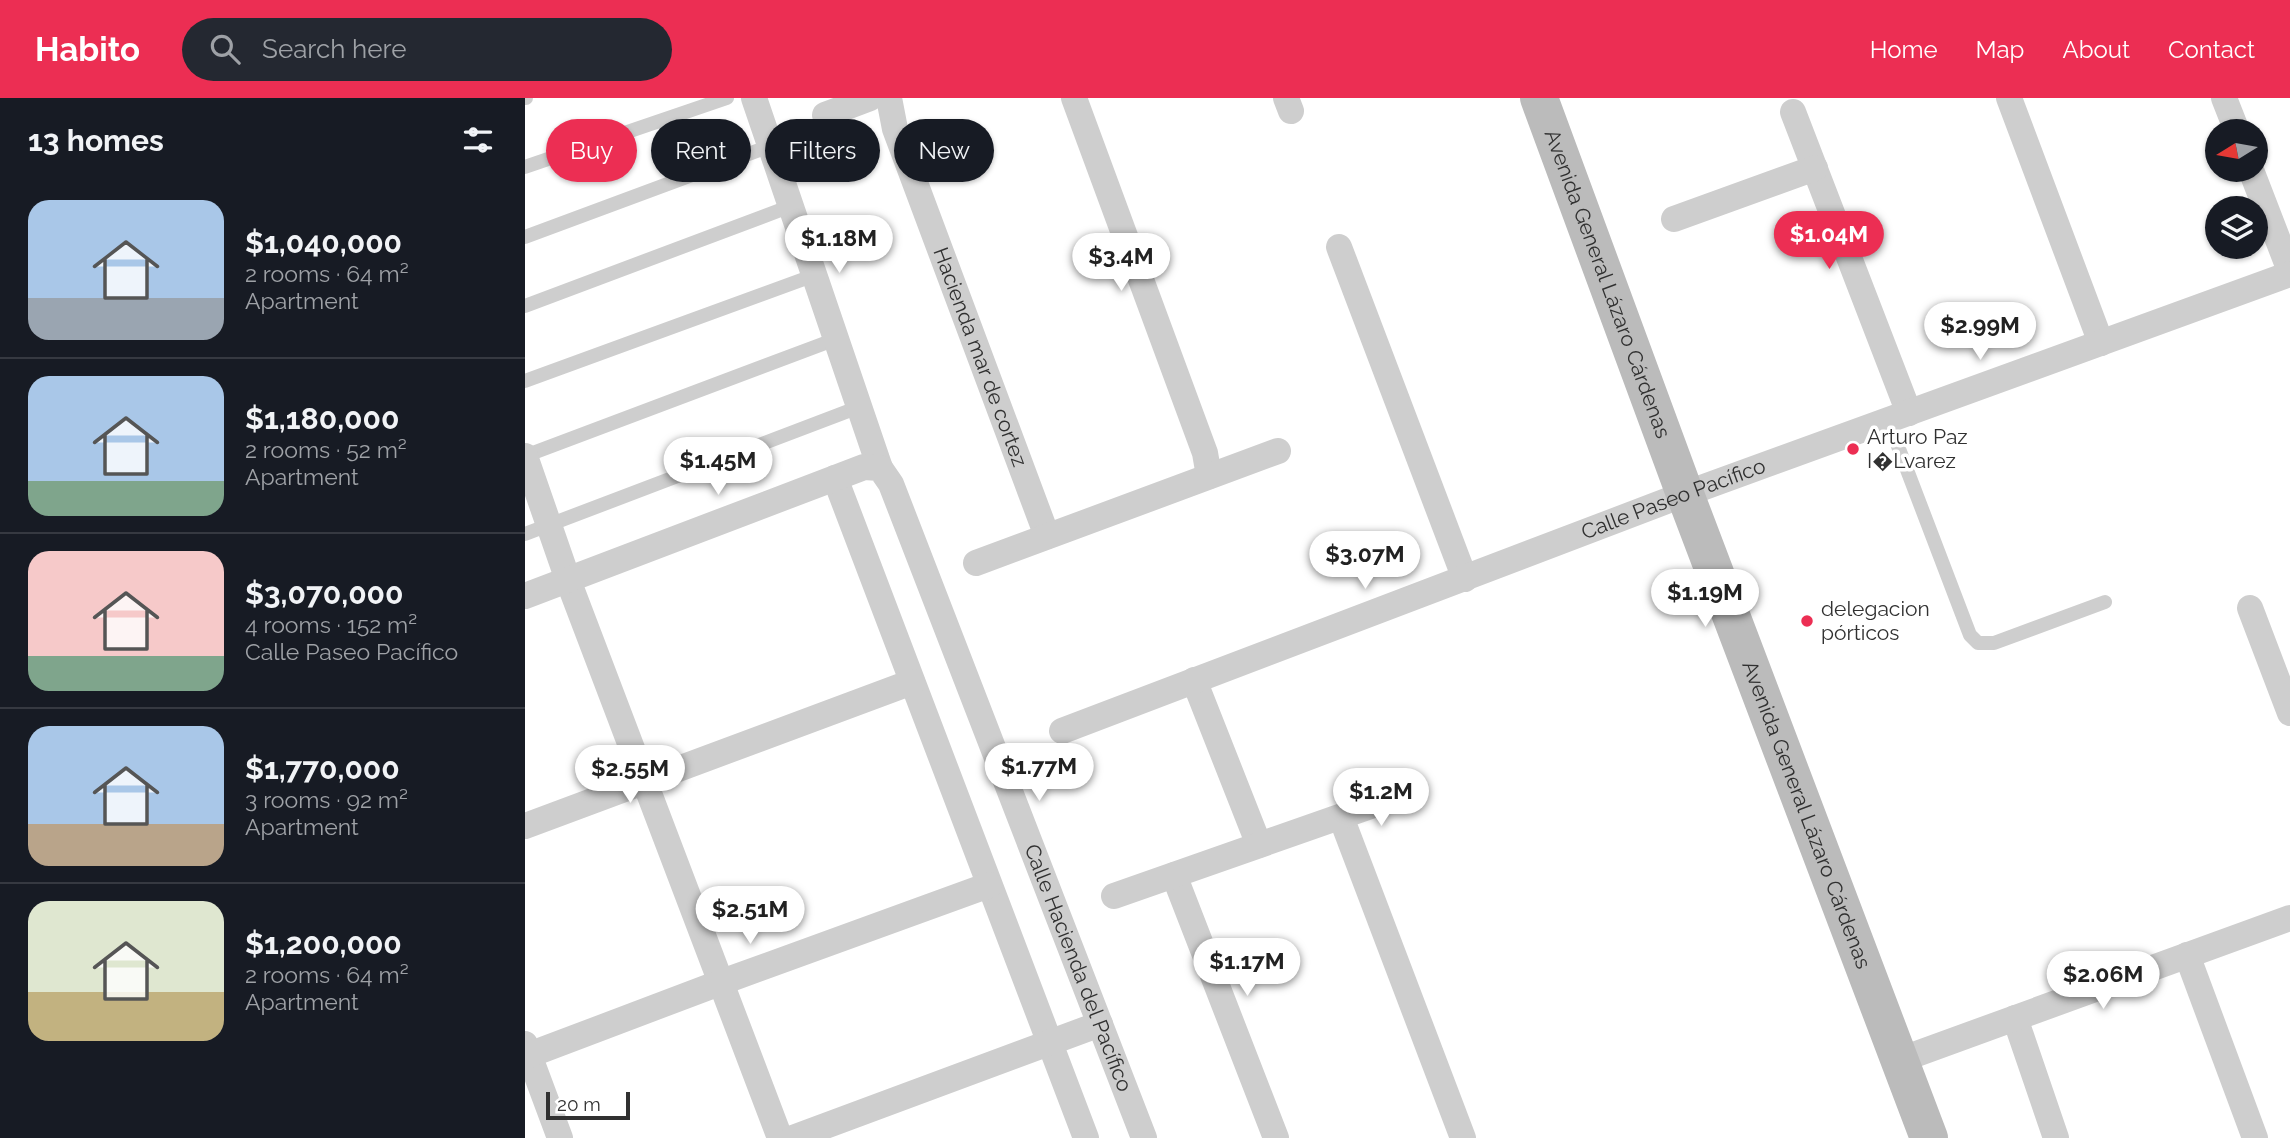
<!DOCTYPE html>
<meta charset="utf-8">
<style>
:root{--surface:#171b24;--page:#242831;--text:#f1f3f6;--muted:#9ea1a6;--line:#363941;--accent:#ec2e53}
body{margin:0;font-family:Raleway,sans-serif;background:var(--page);color:var(--text);height:100vh;display:flex;flex-direction:column;font-size:26px;white-space:nowrap}
*{box-sizing:border-box;margin:0}
p{font-size:23px;color:var(--muted)}
.icon{flex:none;width:38px;height:38px;fill:none;stroke:currentColor;stroke-width:2;stroke-linecap:round;stroke-linejoin:round}
.map{position:relative;flex:1;overflow:hidden}
.side{display:flex;flex-direction:column;background:var(--surface);width:525px}
.side>*{flex:none}
.guide{position:absolute;left:21px;top:21px;width:665px;height:63px;display:flex;gap:14px}
.needle{width:46px;rotate:259deg}
.fabs{position:absolute;left:1680px;top:21px;display:grid;gap:14px}
.fabs a{display:grid;place-items:center;width:63px;height:63px;border-radius:50%;background:var(--surface);box-shadow:0 2px 5px #0004;font-size:35px}
.scale{position:absolute;left:21px;bottom:18px;width:84px;box-sizing:border-box;padding-left:7px;border:4px solid #313131;border-top:0;font-size:19px;line-height:24px;white-space:nowrap;color:#313131;-webkit-text-stroke:5px #fff;paint-order:stroke}
.price{position:absolute;translate:-50% -60px;padding:0 16px;border-radius:24px;background:#fff;color:#222;font-size:23px;line-height:46px;filter:drop-shadow(0 2px 4px #0008)}
.price::after{content:'';position:absolute;left:50%;top:42px;width:21px;height:16px;margin-left:-10px;background:inherit;clip-path:polygon(0 0,100% 0,50% 100%)}
.price.active{background:var(--accent);color:#fff}
ul{padding:0;list-style:none}
li{display:flex;align-items:center;gap:21px;height:175px;padding:0 28px}
li+li{border-top:2px solid var(--line)}
li span{display:grid;place-items:center;flex:none;width:196px;height:140px;border-radius:21px;color:#555}
li>.icon{margin-inline-start:auto}
span .icon{width:84px;height:84px;fill:#fffc;stroke-width:1}
li b{font-size:30px}
h2{display:flex;justify-content:space-between;align-items:center;height:84px;padding:0 28px;font-size:30px}
.tag{padding:0 24px;border-radius:32px;background:var(--surface);box-shadow:0 2px 5px #0004;font-size:24px;line-height:63px}
.tag.active{background:var(--accent);color:#fff}
header{display:flex;align-items:center;gap:42px;box-sizing:border-box;height:98px;padding:0 35px;background:var(--accent);color:#fff}
header strong{font-size:33px}
nav{display:flex;gap:38px;margin-inline-start:auto;font-size:24px}
.search{width:490px;height:63px;background:var(--page);display:flex;align-items:center;gap:18px;box-sizing:border-box;padding:0 24px;border-radius:38px;color:var(--muted);font-size:26px}
main{display:flex;flex:1;min-height:0}
.map>svg:first-child{display:block}
.lines{fill:none;stroke-linecap:round;stroke-linejoin:round}
.lane{stroke:#cecece;stroke-width:14}
.street{stroke:#cecece;stroke-width:26}
.secondary{stroke:#bbb;stroke-width:38}
.poi-dot{fill:#ec2e53;stroke:#fff;stroke-width:2.5}
.labels{text-anchor:middle;stroke-width:7;stroke-linejoin:round;paint-order:stroke}
.street-label{font-size:21px;fill:#313131;stroke:#fff}
.poi-label{font-size:21px;fill:#313131;stroke:#fff;text-anchor:start}
</style>
<header>
<strong>Habito</strong>
<div class="search"><svg class="icon" aria-label="search" viewBox="0 0 24 24"><circle cx="10" cy="10" r="6"/><path d="M15 15l6 6"/></svg>Search here</div>
<nav><a>Home</a><a>Map</a><a>About</a><a>Contact</a></nav>
</header>
<main>
<section class="side">
<h2>13 homes<svg class="icon" aria-label="filters" viewBox="0 0 24 24"><path d="M4 7h16M4 17h16"/><circle cx="9" cy="7" r="2"/><circle cx="15" cy="17" r="2"/></svg></h2>
<ul>
<li><span style="background:linear-gradient(#a9c7e8 70%,#9aa5b1 0)"><svg class="icon" aria-label="home" viewBox="0 0 24 24"><path d="M3 11l9-7 9 7M6 9v11h12V9"/></svg></span><div><b>$1,040,000</b><p>2 rooms · 64 m²</p><p>Apartment</p></div></li>
<li><span style="background:linear-gradient(#a9c7e8 75%,#7fa58c 0)"><svg class="icon" aria-label="home" viewBox="0 0 24 24"><path d="M3 11l9-7 9 7M6 9v11h12V9"/></svg></span><div><b>$1,180,000</b><p>2 rooms · 52 m²</p><p>Apartment</p></div></li>
<li><span style="background:linear-gradient(#f6c9c9 75%,#7fa58c 0)"><svg class="icon" aria-label="home" viewBox="0 0 24 24"><path d="M3 11l9-7 9 7M6 9v11h12V9"/></svg></span><div><b>$3,070,000</b><p>4 rooms · 152 m²</p><p>Calle Paseo Pacífico</p></div></li>
<li><span style="background:linear-gradient(#a9c7e8 70%,#b9a48a 0)"><svg class="icon" aria-label="home" viewBox="0 0 24 24"><path d="M3 11l9-7 9 7M6 9v11h12V9"/></svg></span><div><b>$1,770,000</b><p>3 rooms · 92 m²</p><p>Apartment</p></div></li>
<li><span style="background:linear-gradient(#dfe7d0 65%,#c2b280 0)"><svg class="icon" aria-label="home" viewBox="0 0 24 24"><path d="M3 11l9-7 9 7M6 9v11h12V9"/></svg></span><div><b>$1,200,000</b><p>2 rooms · 64 m²</p><p>Apartment</p></div></li>
</ul>
</section>
<div class="map">
<svg width="1765" height="1040" viewBox="0 0 1765 1040">
<rect width="100%" height="100%" fill="#fff"/>
<g class="lines">
<!-- lane -->
<g class="lane">
<path d="M 0,0 L 1,0"/>
<path d="M 0,69 L 202,0"/>
<path d="M 0,139 L 245,48"/>
<path d="M 0,208 L 266,108"/>
<path d="M 0,283 L 290,177"/>
<path d="M 1363,322 L 1445,537 L 1453,545 L 1469,545 L 1580,504"/>
<path d="M 0,358 L 311,241"/>
<path d="M 0,436 L 334,309"/>
</g>
<!-- street -->
<g class="street">
<path d="M 229,0 L 355,370"/>
<path id="s1" d="M 364,0 L 370,31 L 522,438"/>
<path d="M 549,0 L 680,355 L 684,378"/>
<path d="M 761,0 L 766,13"/>
<path d="M 1484,0 L 1576,245"/>
<path d="M 1699,0 L 1712,33"/>
<path d="M 1268,14 L 1384,315"/>
<path d="M 300,17 L 345,0"/>
<path d="M 1726,72 L 1765,173"/>
<path d="M 1149,121 L 1290,70"/>
<path d="M 814,149 L 940,481"/>
<path d="M 0,358 L 43,482 L 255,1040"/>
<path d="M 310,380 L 561,1040"/>
<path d="M 451,465 L 753,353"/>
<path id="s2" d="M 0,498 L 339,369 L 355,370 L 366,386 L 619,1040"/>
<path d="M 1725,510 L 1765,615"/>
<path d="M 669,582 L 734,747"/>
<path id="s3" d="M 537,633 L 1160,396 L 1765,176"/>
<path d="M 816,719 L 938,1040"/>
<path d="M 0,728 L 387,584"/>
<path d="M 649,777 L 751,1040"/>
<path d="M 589,798 L 880,696"/>
<path d="M 1662,857 L 1730,1040"/>
<path d="M 1490,920 L 1531,1040"/>
<path d="M 0,946 L 35,1040"/>
<path d="M 4,957 L 197,884 L 464,787"/>
<path d="M 1375,962 L 1765,820"/>
<path d="M 268,1040 L 575,926"/>
</g>
<!-- secondary -->
<path class="secondary" id="s4" d="M 1014,0 L 1160,396 L 1404,1040"/>
</g>
<!-- markers -->
<g class="poi-dot">
<circle cx="1328" cy="351" r="7"/>
<circle cx="1282" cy="523" r="7"/>
</g>
<g class="labels">
<!-- street labels -->
<g class="street-label">
<text dy="7" stroke="none"><textPath href="#s4" startOffset="198">Avenida General Lázaro Cárdenas</textPath></text>
<text dy="7" stroke="none"><textPath href="#s1" startOffset="275">Hacienda mar de cortez</textPath></text>
<text dy="7" stroke="none"><textPath href="#s3" startOffset="654">Calle Paseo Pacífico</textPath></text>
<text dy="7" stroke="none"><textPath href="#s4" startOffset="765">Avenida General Lázaro Cárdenas</textPath></text>
<text dy="7" stroke="none"><textPath href="#s2" startOffset="917">Calle Hacienda del Pacífico</textPath></text>
</g>
<!-- poi labels -->
<g class="poi-label">
<text x="1342" y="346">Arturo Paz<tspan x="1342" dy="24">I�Lvarez</tspan></text>
<text x="1296" y="518">delegacion<tspan x="1296" dy="24">pórticos</tspan></text>
</g>
</g>
</svg>
<div class="fabs">
<a><svg class="needle" viewBox="-14 -14 28 28"><path d="M0-13l5 13h-10z" fill="#e53935"/><path d="M0 13l5-13h-10z" fill="#9ea1a6"/></svg></a>
<a><svg class="icon" aria-label="layers" viewBox="0 0 24 24"><path d="M12 4l9 5-9 5-9-5zM3 14l9 5 9-5"/></svg></a>
</div>
<div class="scale">20 m</div>
<b class="price active" style="left:1304px;top:173px">$1.04M</b>
<b class="price" style="left:314px;top:177px">$1.18M</b>
<b class="price" style="left:596px;top:195px">$3.4M</b>
<b class="price" style="left:1455px;top:264px">$2.99M</b>
<b class="price" style="left:193px;top:399px">$1.45M</b>
<b class="price" style="left:840px;top:493px">$3.07M</b>
<b class="price" style="left:1180px;top:531px">$1.19M</b>
<b class="price" style="left:514px;top:705px">$1.77M</b>
<b class="price" style="left:105px;top:707px">$2.55M</b>
<b class="price" style="left:856px;top:730px">$1.2M</b>
<b class="price" style="left:225px;top:848px">$2.51M</b>
<b class="price" style="left:722px;top:900px">$1.17M</b>
<b class="price" style="left:1578px;top:913px">$2.06M</b>
<div class="guide">
<a class="tag active">Buy</a>
<a class="tag">Rent</a>
<a class="tag">Filters</a>
<a class="tag">New</a>
</div>
</div>
</main>
